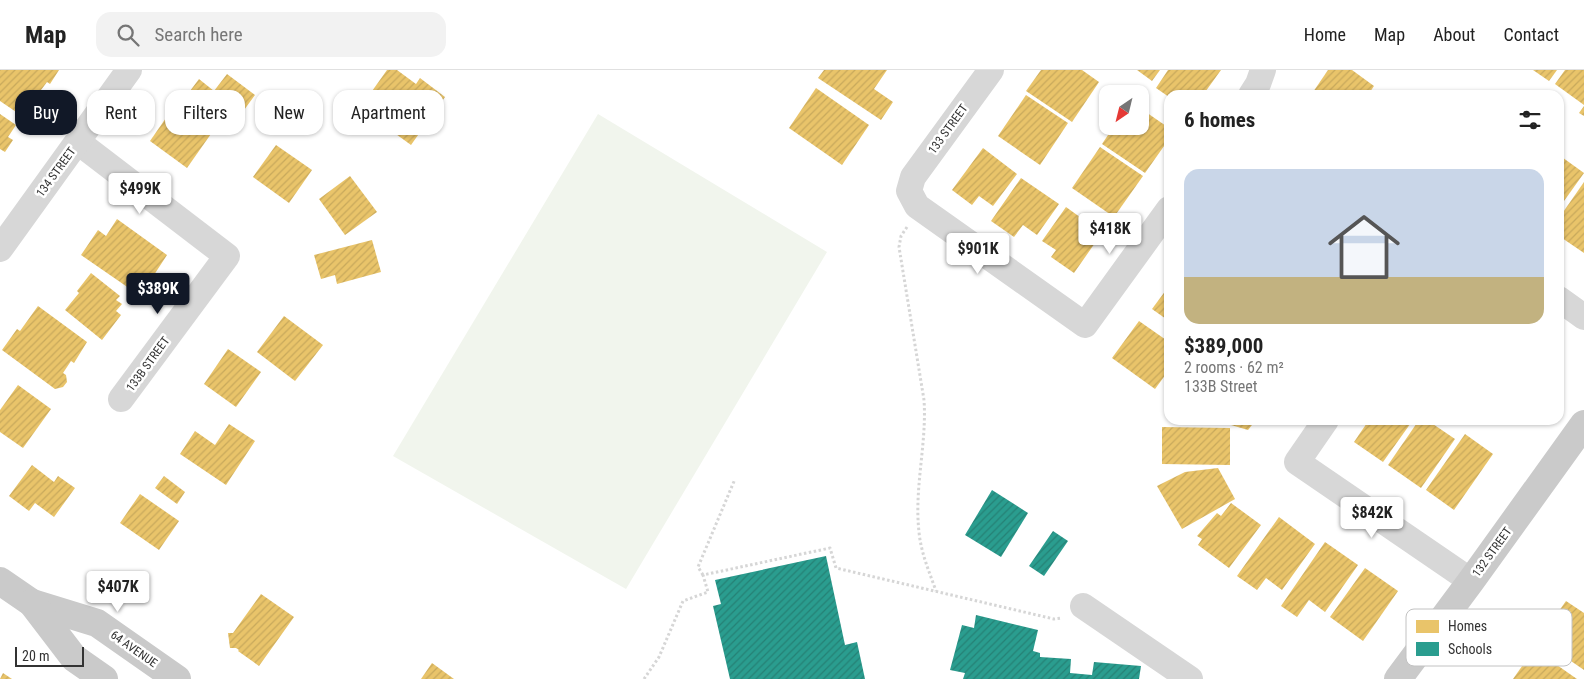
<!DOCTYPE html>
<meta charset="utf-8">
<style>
:root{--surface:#fff;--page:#f2f2f2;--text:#222;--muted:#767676;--line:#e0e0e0;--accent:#111827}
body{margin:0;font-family:"Roboto Condensed",sans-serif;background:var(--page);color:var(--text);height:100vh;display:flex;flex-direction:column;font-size:19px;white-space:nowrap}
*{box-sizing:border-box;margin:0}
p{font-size:16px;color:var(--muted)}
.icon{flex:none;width:28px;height:28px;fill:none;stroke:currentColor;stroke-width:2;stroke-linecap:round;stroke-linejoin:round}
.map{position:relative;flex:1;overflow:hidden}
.panel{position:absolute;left:1164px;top:20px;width:400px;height:335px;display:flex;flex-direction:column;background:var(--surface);border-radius:15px;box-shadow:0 1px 4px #0004}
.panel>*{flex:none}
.top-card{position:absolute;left:15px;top:20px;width:475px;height:45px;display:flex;gap:10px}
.needle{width:32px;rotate:215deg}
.buttons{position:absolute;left:1099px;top:15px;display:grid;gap:10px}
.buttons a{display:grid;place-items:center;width:50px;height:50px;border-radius:10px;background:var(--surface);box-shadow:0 1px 4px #0004;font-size:25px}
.scale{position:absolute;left:15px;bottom:12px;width:69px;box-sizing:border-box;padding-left:5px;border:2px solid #333;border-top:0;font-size:14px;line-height:18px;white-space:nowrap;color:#333;-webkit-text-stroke:4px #fff;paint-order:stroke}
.price{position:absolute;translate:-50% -42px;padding:0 11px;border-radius:5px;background:#fff;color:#222;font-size:16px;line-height:32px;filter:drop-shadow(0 1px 2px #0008)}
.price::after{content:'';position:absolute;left:50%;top:30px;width:15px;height:11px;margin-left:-8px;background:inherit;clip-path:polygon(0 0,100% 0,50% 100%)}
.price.selected{background:var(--accent);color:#fff}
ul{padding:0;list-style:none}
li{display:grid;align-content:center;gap:10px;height:265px;padding:0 20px}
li+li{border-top:1px solid var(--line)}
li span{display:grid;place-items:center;height:155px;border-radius:15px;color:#555}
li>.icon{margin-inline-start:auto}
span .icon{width:90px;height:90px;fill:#fffc;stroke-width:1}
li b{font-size:21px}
h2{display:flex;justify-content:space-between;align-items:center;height:60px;padding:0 20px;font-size:21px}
.tag{padding:0 18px;border-radius:15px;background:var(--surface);box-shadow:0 1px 4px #0004;font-size:18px;line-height:45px}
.tag.selected{background:var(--accent);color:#fff}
header{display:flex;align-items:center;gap:30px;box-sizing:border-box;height:70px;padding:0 25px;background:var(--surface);border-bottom:1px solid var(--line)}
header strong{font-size:24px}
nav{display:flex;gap:28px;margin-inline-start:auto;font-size:18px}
.search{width:350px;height:45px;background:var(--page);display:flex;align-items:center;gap:12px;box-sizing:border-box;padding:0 18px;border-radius:15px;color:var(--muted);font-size:19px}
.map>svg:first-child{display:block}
.green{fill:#f1f5ed}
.homes{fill:url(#homes-hatch)}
.schools{fill:url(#schools-hatch)}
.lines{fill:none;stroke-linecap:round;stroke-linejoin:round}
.path{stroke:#d6d6d6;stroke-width:3;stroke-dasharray:2.5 2.5;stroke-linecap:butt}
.minor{stroke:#d7d7d7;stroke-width:26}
.major{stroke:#cacaca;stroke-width:28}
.labels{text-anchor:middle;stroke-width:5;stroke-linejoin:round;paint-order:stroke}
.street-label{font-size:12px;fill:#333;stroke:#fff}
.key{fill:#fff;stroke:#c2c2c2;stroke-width:1}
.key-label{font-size:14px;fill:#333}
</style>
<header>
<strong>Map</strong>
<div class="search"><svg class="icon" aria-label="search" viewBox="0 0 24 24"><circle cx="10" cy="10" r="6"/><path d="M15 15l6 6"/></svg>Search here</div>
<nav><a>Home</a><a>Map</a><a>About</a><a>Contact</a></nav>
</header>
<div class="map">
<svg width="1584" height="609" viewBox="0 0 1584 609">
<defs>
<pattern id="homes-hatch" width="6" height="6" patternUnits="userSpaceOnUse" patternTransform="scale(1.25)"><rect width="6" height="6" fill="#e9c46a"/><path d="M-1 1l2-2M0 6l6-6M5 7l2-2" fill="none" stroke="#c8a95c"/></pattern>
<pattern id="schools-hatch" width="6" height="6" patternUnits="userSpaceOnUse" patternTransform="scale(1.25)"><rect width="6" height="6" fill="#2a9d8f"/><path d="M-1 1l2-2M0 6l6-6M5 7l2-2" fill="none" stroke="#258175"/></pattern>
</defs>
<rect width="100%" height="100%" fill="#fff"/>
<!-- green -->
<path class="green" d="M 598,44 L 827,182 L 626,519 L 393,386 Z"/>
<!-- homes -->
<g class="homes">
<path d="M 0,0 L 59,0 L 50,14 L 47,12 L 38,24 L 40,26 L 25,48 L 0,31 Z"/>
<path d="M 387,0 L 397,0 L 416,14 L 420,8 L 445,27 L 411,75 L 360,38 Z"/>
<path d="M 824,0 L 887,0 L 874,19 L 893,32 L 881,50 L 818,8 Z"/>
<path d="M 1041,0 L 1082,0 L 1099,12 L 1072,52 L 1026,21 Z"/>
<path d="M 1137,0 L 1160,0 L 1152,11 Z"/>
<path d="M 1168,0 L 1221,0 L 1203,25 L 1169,25 L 1169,27 L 1156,18 Z"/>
<path d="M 1328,0 L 1352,0 L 1374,16 L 1368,25 L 1311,25 Z"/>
<path d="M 1533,0 L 1557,0 L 1549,11 Z"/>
<path d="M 1565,0 L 1584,0 L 1584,35 L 1555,14 Z"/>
<path d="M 227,4 L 255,25 L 228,62 L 184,29 L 199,9 L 214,21 Z"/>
<path d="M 816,18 L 869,55 L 842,95 L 789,58 Z"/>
<path d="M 1026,25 L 1068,53 L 1040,95 L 998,66 Z"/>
<path d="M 175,35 L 213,61 L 187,98 L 150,71 Z"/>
<path d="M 1584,36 L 1584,46 L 1579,43 Z"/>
<path d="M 1140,38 L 1169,58 L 1169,69 L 1145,103 L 1102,74 L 1114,56 L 1140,56 Z"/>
<path d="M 0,44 L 16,55 L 8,67 L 13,70 L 5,82 L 0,79 Z"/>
<path d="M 276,75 L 312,100 L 289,133 L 253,107 Z"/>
<path d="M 1100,77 L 1143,106 L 1114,147 L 1072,118 Z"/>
<path d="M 983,78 L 1017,104 L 993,136 L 979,126 L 972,135 L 952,120 Z"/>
<path d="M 1559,85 L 1584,103 L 1559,138 Z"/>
<path d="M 350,106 L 377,142 L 345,165 L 319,129 Z"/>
<path d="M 1021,108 L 1059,134 L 1037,165 L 1023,155 L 1014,167 L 991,151 Z"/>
<path d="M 1584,112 L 1584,183 L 1559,166 L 1559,148 Z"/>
<path d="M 1066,137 L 1102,163 L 1074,203 L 1051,187 L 1056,180 L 1042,171 Z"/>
<path d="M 117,149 L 167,185 L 152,208 L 149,206 L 136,223 L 81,185 L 98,160 L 106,166 Z"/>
<path d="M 372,170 L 381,202 L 337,214 L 335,205 L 321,209 L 314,185 Z"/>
<path d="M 91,203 L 120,226 L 116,230 L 122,234 L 116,241 L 121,245 L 102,270 L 65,240 L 79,223 L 77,221 Z"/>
<path d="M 1169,216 L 1169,251 L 1152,239 Z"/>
<path d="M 38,236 L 87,272 L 74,293 L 71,291 L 63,303 L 66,305 L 67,312 L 63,317 L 55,319 L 2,280 L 17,259 L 20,261 Z"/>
<path d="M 284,246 L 323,275 L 295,311 L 257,282 Z"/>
<path d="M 1139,251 L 1169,272 L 1169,300 L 1155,319 L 1112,288 Z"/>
<path d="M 228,279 L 261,302 L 236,337 L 204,314 Z"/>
<path d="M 18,315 L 51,339 L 23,378 L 0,362 L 0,340 Z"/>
<path d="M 1214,350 L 1256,350 L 1248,360 Z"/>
<path d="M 1369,350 L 1413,350 L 1383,392 L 1354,372 Z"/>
<path d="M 1419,350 L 1427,350 L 1455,369 L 1421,418 L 1388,395 Z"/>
<path d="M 229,354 L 255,371 L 226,415 L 180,384 L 195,361 L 215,375 Z"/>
<path d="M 1162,357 L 1230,358 L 1230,395 L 1162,394 Z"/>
<path d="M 1465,364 L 1493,384 L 1454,440 L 1426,420 Z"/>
<path d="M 32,395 L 54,412 L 58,406 L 75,418 L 54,447 L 35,433 L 29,441 L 9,426 Z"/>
<path d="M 1218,398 L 1235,429 L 1182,459 L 1157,416 L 1185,402 Z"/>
<path d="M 164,406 L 185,422 L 177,434 L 155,418 Z"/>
<path d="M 140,424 L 179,451 L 159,480 L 120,453 Z"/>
<path d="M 1231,433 L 1261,455 L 1229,498 L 1198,475 L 1202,469 L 1197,466 L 1217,443 L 1221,446 Z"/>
<path d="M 1279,447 L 1315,474 L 1282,520 L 1266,508 L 1257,520 L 1237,506 Z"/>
<path d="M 1325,472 L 1358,495 L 1325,542 L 1309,530 L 1297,547 L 1281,536 Z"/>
<path d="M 1365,498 L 1398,521 L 1363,571 L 1330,547 Z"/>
<path d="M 261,524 L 294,547 L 259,596 L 238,581 L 239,580 L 236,578 L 230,578 L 228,563 L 233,563 Z"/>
<path d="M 1566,531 L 1584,543 L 1584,600 L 1539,569 Z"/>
<path d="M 1534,579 L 1577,609 L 1513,609 Z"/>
<path d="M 432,593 L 454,609 L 421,609 Z"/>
<path d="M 3,603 L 12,609 L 0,609 Z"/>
</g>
<!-- schools -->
<g class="schools">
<path d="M 992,420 L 1028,443 L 1001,487 L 965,465 Z"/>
<path d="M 1053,461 L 1068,471 L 1044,506 L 1029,496 Z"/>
<path d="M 826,486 L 845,575 L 857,572 L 865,609 L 730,609 L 713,536 L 721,534 L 715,510 Z"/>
<path d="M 976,545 L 1038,560 L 1033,581 L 1040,583 L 1040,587 L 1071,589 L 1070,603 L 1092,605 L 1094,592 L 1141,596 L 1139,609 L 963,609 L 965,603 L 950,600 L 962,555 L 974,558 Z"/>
</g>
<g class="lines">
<!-- path -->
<g class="path">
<path d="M 907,157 L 901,166 L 899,177 L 924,330 C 927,373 914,418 919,462 C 921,483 929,501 936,521"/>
<path d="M 703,505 L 698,497 L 735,409"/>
<path d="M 644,609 L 659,587 L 683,531 L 708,522 L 703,505 L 830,478 L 836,498 L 1054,549 L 1062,548"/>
</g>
<!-- minor -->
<g class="minor">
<path d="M 991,0 L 913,107 L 909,121 L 917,136 L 1085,255 L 1169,139"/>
<path d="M 1251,25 L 1258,14 L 1263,0"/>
<path d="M 78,72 L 227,186 L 121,329"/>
<path d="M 0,179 L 129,0"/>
<path d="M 1559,229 L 1584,247"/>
<path d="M 1326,350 L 1297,392 L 1471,511"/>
<path d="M 1083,536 L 1190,609"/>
</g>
<!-- major -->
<g class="major">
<path d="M 0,511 L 32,533 L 97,553 L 177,609"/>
<path d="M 32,533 L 74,588 L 104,609"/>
<path d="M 1398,609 L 1471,511 L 1584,354"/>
</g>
</g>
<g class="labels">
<!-- street labels -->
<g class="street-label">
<text transform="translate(948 59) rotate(-54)" y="4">133 STREET</text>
<text transform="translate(56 102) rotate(-54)" y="4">134 STREET</text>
<text transform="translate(148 294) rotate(-54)" y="4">133B STREET</text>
<text transform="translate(1492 482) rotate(-54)" y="4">132 STREET</text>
<text transform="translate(134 579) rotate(35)" y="4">64 AVENUE</text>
</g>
</g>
<!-- legend -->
<rect x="1406" y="539" width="166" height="57" rx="8" class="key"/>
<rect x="1416" y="550" width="23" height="13" fill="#e9c46a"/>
<rect x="1416" y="572" width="23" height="14" fill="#2a9d8f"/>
<g class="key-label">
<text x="1448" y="561">Homes</text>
<text x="1448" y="584">Schools</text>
</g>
</svg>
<div class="buttons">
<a><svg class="needle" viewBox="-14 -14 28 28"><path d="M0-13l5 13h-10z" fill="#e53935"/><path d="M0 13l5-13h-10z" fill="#767676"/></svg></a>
</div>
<div class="scale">20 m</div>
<b class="price" style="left:140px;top:145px">$499K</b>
<b class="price" style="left:1110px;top:185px">$418K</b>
<b class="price" style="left:978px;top:205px">$901K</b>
<b class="price selected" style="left:158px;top:245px">$389K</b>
<b class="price" style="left:1372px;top:469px">$842K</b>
<b class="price" style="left:118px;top:543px">$407K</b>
<div class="top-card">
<a class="tag selected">Buy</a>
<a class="tag">Rent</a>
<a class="tag">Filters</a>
<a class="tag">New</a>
<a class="tag">Apartment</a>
</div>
<section class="panel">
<h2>6 homes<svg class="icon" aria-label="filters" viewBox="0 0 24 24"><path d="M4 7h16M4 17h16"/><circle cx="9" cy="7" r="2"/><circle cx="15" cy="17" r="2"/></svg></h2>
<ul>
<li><span style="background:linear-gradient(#c9d6e8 70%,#c2b280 0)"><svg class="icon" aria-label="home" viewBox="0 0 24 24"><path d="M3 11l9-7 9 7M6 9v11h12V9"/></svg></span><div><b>$389,000</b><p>2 rooms · 62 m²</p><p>133B Street</p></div></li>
</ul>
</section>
</div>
